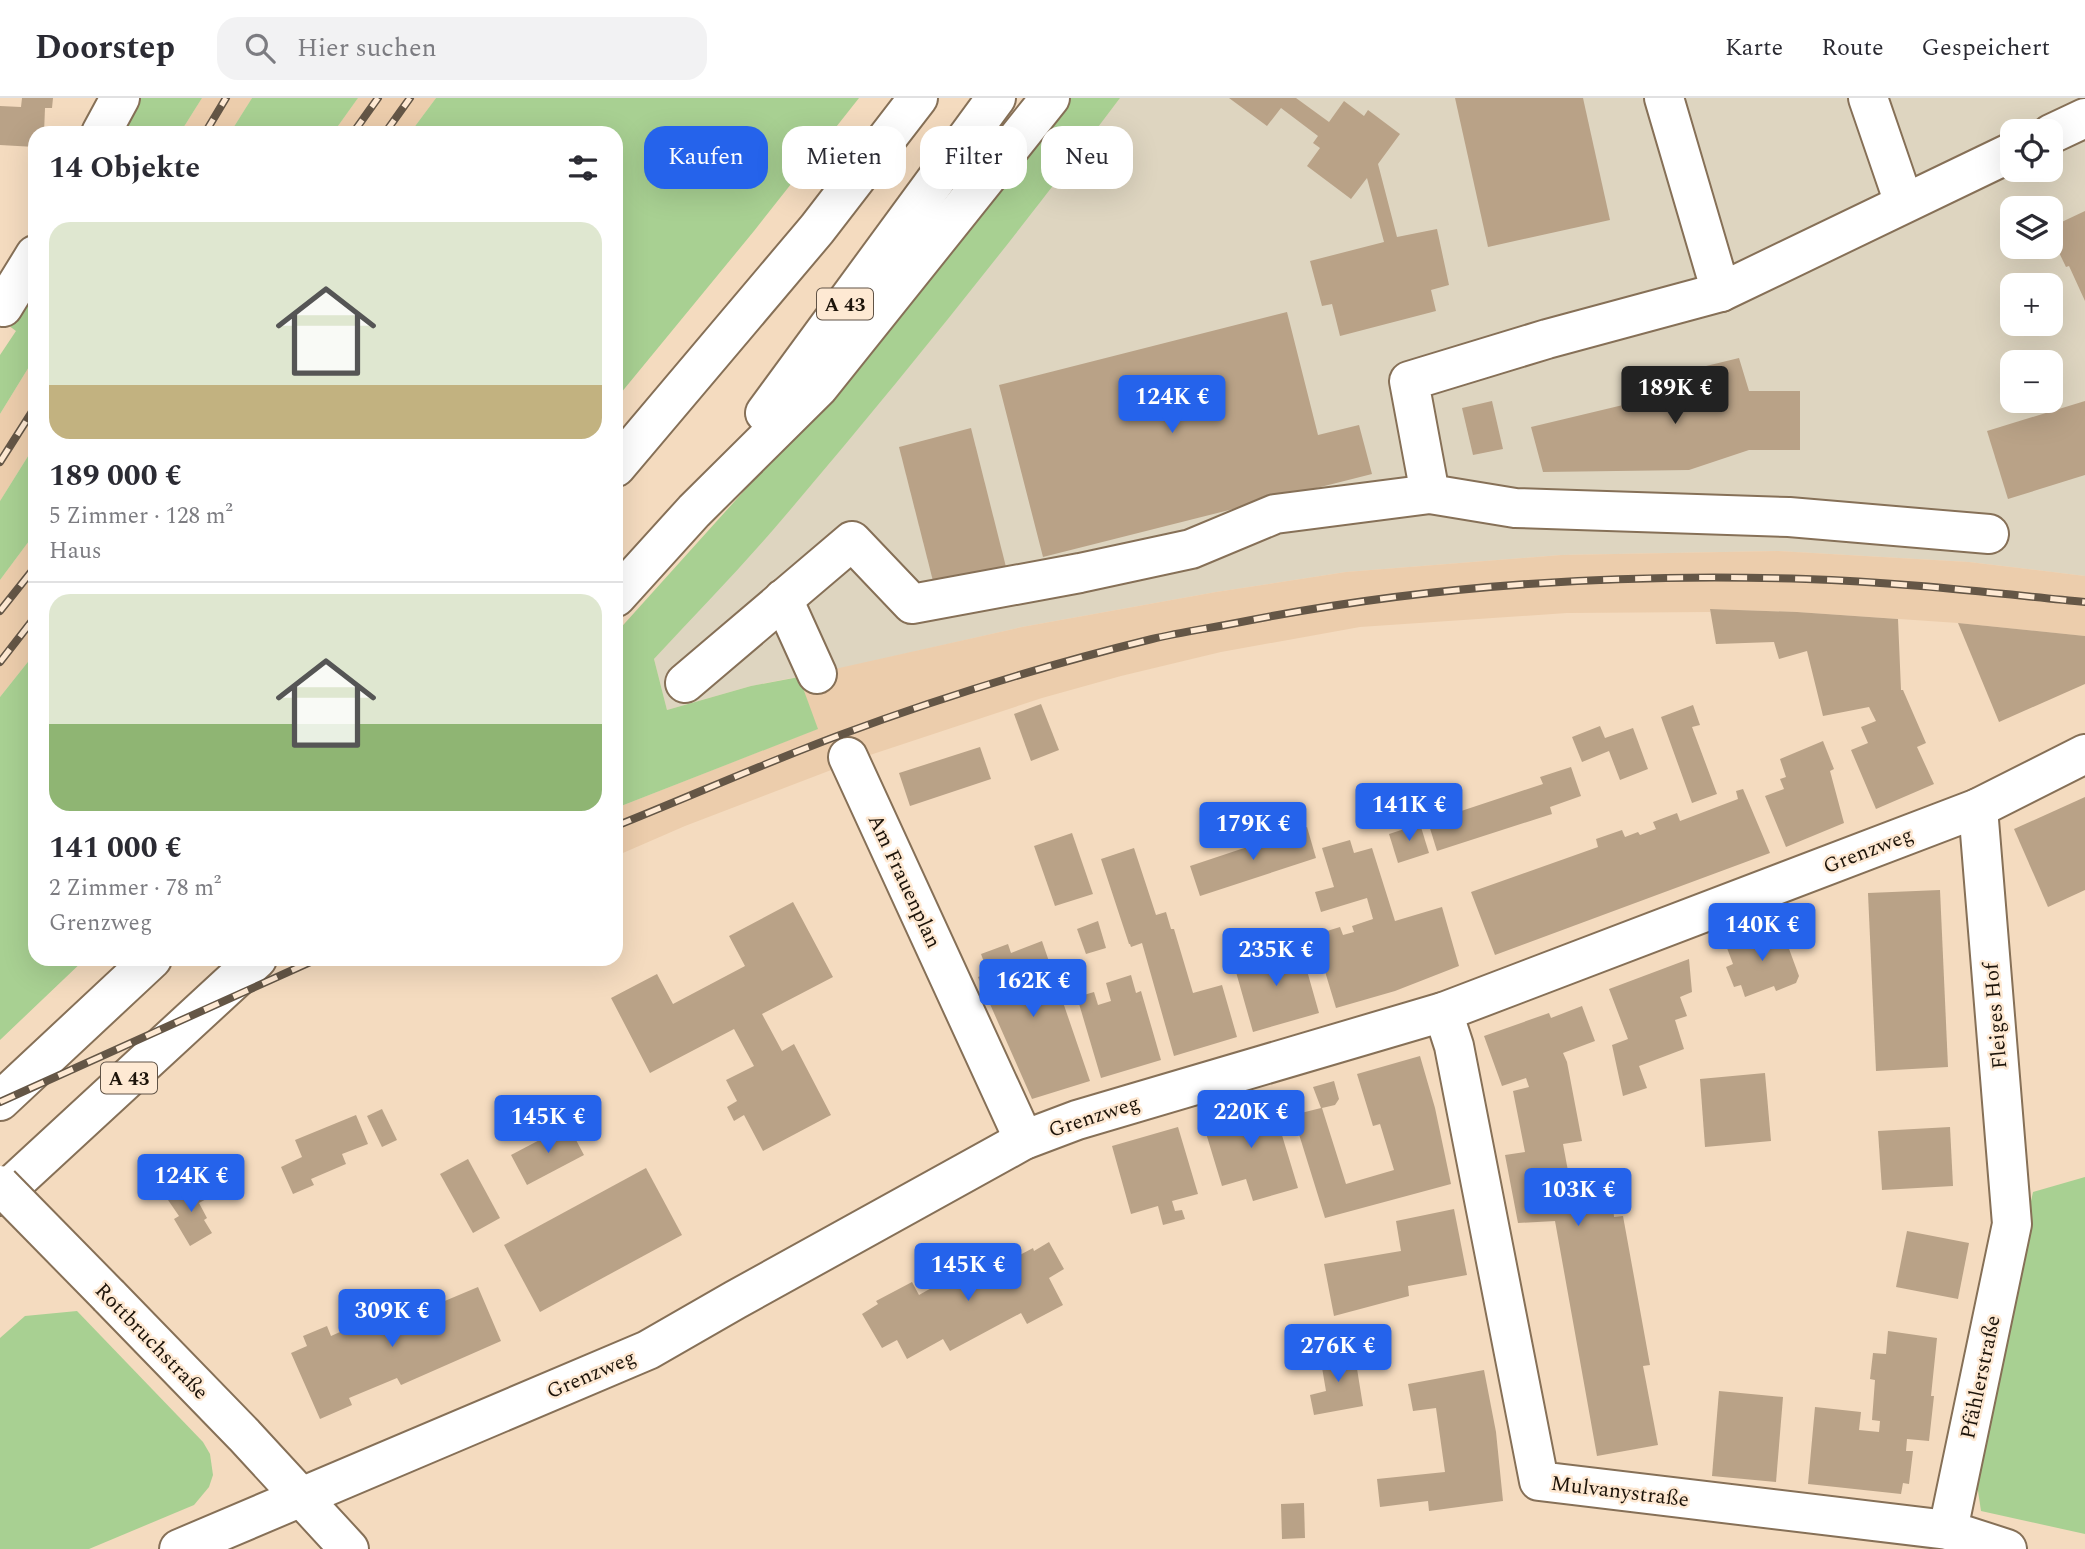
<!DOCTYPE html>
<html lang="de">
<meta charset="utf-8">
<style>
:root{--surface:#fff;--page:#f2f2f3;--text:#2b2b33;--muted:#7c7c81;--line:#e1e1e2;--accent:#2563eb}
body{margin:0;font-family:Spectral,serif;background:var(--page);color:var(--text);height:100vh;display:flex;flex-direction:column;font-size:26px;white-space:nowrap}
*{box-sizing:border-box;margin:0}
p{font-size:23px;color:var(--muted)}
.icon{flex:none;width:38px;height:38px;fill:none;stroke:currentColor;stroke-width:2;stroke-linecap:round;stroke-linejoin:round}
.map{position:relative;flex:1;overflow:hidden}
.panel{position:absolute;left:28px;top:28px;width:595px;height:840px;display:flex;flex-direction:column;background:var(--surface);border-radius:21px;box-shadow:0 7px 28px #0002}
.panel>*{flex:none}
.top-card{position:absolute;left:644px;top:28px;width:665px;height:63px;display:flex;gap:14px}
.buttons{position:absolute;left:2000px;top:21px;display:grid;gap:14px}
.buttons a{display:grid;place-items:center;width:63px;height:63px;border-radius:14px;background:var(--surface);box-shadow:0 7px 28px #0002;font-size:35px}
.price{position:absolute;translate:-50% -60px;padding:0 16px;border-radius:7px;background:var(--accent);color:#fff;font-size:23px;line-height:46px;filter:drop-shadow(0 2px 4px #0008)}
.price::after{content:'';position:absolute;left:50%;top:42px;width:21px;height:16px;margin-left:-10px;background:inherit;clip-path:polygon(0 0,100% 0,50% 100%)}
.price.active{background:#222;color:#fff}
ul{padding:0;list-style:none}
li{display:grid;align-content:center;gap:14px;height:371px;padding:0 21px}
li+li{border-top:2px solid var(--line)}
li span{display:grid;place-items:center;height:217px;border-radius:21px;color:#555}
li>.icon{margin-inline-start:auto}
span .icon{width:126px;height:126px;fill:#fffc;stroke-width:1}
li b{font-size:30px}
h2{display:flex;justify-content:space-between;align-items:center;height:84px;padding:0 21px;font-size:30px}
.chip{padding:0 24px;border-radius:21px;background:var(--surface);box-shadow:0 7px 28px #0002;font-size:24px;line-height:63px}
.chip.active{background:var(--accent);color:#fff}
header{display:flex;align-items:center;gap:42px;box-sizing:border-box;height:98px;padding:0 35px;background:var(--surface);border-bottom:2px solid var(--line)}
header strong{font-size:33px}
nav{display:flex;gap:38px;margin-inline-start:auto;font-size:24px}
.search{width:490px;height:63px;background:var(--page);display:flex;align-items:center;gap:18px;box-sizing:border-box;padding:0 24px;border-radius:21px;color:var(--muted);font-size:26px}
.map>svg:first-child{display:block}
.commercial{fill:#ded5c0;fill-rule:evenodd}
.built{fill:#eccdac}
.green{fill:#a8d092}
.building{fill:#b9a287}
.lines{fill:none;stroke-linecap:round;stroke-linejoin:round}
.minor-casing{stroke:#867057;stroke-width:42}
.highway-casing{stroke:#867057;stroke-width:42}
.minor{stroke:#fff;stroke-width:38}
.highway{stroke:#fff;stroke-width:38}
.rail-casing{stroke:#645646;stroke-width:8}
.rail{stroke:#fee9d3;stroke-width:5;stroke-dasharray:16;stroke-linecap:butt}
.minor-bridge-casing{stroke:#867057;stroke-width:42;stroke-linecap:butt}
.minor-bridge{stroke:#fff;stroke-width:38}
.labels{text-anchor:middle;stroke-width:5;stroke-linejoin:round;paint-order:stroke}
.shield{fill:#fee9d3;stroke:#605346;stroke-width:2}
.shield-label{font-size:19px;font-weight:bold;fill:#1c1309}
.street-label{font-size:21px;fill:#1c1309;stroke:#fee9d3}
</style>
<header>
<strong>Doorstep</strong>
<div class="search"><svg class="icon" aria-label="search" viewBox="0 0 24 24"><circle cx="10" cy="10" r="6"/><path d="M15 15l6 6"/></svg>Hier suchen</div>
<nav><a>Karte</a><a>Route</a><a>Gespeichert</a></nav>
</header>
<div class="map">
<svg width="2085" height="1451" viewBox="0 0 2085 1451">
<rect width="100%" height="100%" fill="#f4dbbf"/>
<!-- commercial -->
<path class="commercial" d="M 1120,0 L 2085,0 L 2085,478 L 1969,464 L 1778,453 L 1561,457 L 1346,474 L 1216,494 L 1022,529 L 833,572 L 751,588 L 667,612 L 654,561 L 771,434 L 821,375 L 939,232 ZM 2012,33 L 2051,33 L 2051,72 L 2012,72 ZM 2012,110 L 2051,110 L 2051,149 L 2012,149 ZM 2012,187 L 2051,187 L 2051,226 L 2012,226 ZM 2012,264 L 2051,264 L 2051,303 L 2012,303 Z"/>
<!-- built -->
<g class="built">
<path d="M 202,0 L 252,0 L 230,35 L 180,35 Z"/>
<path d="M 358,0 L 436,0 L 410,35 L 333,35 Z"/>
<path d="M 35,259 L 35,347 L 0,403 L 0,316 Z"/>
<path d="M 35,435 L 35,555 L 0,599 L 0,482 Z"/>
<path d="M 1778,453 L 1969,464 L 2085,478 L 2085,538 L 1958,525 L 1797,514 L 1710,511 L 1710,514 L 1567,515 L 1360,529 L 1221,554 L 1121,578 L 1042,600 L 873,656 L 685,728 L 616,758 L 616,710 L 817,631 L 799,579 L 1022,529 L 1216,494 L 1346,474 L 1561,457 Z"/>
</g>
<!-- green -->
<g class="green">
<path d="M 141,0 L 202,0 L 180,35 L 121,35 Z"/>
<path d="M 252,0 L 358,0 L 333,35 L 230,35 Z"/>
<path d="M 436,0 L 859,0 L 754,133 L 616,301 L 616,35 L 410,35 Z"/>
<path d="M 1061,0 L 1120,0 C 1009,147 893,292 773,432 C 735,476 694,518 654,561 L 667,612 L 751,588 L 799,579 L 818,631 L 616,710 L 616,535 L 770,364 Z"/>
<path d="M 35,180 L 35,259 L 0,316 L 0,257 L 16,233 L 8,227 Z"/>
<path d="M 35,347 L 35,435 L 0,482 L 0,403 Z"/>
<path d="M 35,555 L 35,861 L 85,861 L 0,942 L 0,599 Z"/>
<path d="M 2085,1079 L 2085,1436 L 1981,1413 L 1974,1366 L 2033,1094 Z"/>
<path d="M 77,1213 L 203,1344 L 210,1356 L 213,1377 L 209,1389 L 194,1407 L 89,1451 L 0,1451 L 0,1240 L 25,1218 Z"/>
</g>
<!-- building -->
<g class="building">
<path d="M 22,0 L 53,0 L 52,10 L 45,10 L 44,35 L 35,35 L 35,49 L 0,47 L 0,8 L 21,9 Z"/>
<path d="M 1229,0 L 1296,0 L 1329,24 L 1344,3 L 1364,18 L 1368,12 L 1400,36 L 1378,66 L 1397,139 L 1437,131 L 1449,187 L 1431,192 L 1436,213 L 1340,238 L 1332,206 L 1322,208 L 1310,163 L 1384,144 L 1367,80 L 1351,101 L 1307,68 L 1320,50 L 1313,45 L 1318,38 L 1281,10 L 1267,28 Z"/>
<path d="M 1455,0 L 1583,0 L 1610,122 L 1488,149 Z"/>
<path d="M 2085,113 L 2085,203 L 2069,168 L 2066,169 L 2051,138 L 2051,129 Z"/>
<path d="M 1287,214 L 1318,337 L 1359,327 L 1372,376 L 1043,459 L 999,287 Z"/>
<path d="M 1739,260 L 1749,293 L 1800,293 L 1800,352 L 1749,352 L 1689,372 L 1543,374 L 1531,329 L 1669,296 L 1665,278 Z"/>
<path d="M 1492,303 L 1503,351 L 1473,357 L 1462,310 Z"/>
<path d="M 2085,303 L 2085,377 L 2008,401 L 1987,333 Z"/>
<path d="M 971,330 L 1006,469 L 934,487 L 899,349 Z"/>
<path d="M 1710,511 L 1797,514 L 1898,521 L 1901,592 L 1903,592 L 1926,645 L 1917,649 L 1934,686 L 1876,711 L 1851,652 L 1868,645 L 1861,629 L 1876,623 L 1869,609 L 1823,618 L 1807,553 L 1779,561 L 1774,544 L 1716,546 Z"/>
<path d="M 1958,525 L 2085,538 L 2085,586 L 1999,624 Z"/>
<path d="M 1041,606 L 1059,652 L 1031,663 L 1014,616 Z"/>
<path d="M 1693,607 L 1700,627 L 1692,629 L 1717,696 L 1692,705 L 1661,619 Z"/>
<path d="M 1600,628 L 1605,640 L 1633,630 L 1648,671 L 1620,682 L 1609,653 L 1582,664 L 1572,639 Z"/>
<path d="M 1823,643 L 1834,671 L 1830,673 L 1844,725 L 1786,749 L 1765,698 L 1784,691 L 1780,681 L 1786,679 L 1780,661 Z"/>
<path d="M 980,649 L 991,681 L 910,708 L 899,675 Z"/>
<path d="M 1571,669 L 1581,698 L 1550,709 L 1552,716 L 1437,753 L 1428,724 L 1543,686 L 1540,679 Z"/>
<path d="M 1743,691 L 1770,755 L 1495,857 L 1471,794 L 1598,749 L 1596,741 L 1622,732 L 1625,739 L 1638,734 L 1640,737 L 1656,731 L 1653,724 L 1677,715 L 1680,723 L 1738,701 L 1736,693 Z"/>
<path d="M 2085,699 L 2085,792 L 2048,809 L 2014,731 Z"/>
<path d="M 1420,726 L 1429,755 L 1398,765 L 1389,736 Z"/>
<path d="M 1307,729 L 1316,760 L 1200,798 L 1190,768 Z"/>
<path d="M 1072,735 L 1093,796 L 1055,808 L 1034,748 Z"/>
<path d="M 1350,742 L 1354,755 L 1372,750 L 1395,823 L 1442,809 L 1459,868 L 1395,893 L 1336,910 L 1314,837 L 1340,829 L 1343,837 L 1354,834 L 1352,828 L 1373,821 L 1367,800 L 1321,814 L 1315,794 L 1334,789 L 1322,750 Z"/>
<path d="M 1134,750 L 1156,817 L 1166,814 L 1171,831 L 1174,831 L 1193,895 L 1222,887 L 1237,939 L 1174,958 L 1142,845 L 1131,849 L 1130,846 L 1129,846 L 1101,761 Z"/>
<path d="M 1940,792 L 1948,969 L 1876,973 L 1868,795 Z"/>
<path d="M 793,804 L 833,879 L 762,916 L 782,953 L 794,946 L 831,1017 L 763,1053 L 744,1017 L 734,1023 L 727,1009 L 737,1003 L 726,982 L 754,968 L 734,931 L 650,975 L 611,900 L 657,876 L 673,906 L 745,868 L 729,838 Z"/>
<path d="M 1098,823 L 1106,850 L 1086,856 L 1077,831 Z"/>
<path d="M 1781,829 L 1799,878 L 1796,885 L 1776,893 L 1774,888 L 1745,899 L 1741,887 L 1734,889 L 1726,869 L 1733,866 L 1727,850 L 1746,843 L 1744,839 L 1763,832 L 1764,835 Z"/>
<path d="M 1042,843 L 1090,983 L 1032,1001 L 978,879 L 988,875 L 981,856 L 1008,846 L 1011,855 Z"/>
<path d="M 1280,846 L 1282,853 L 1300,848 L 1319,915 L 1253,934 L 1234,867 L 1259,860 L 1257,852 Z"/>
<path d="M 1689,861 L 1692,894 L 1680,899 L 1687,918 L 1675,922 L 1684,951 L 1639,968 L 1647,990 L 1623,998 L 1612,947 L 1628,941 L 1609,891 Z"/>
<path d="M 1131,877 L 1136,895 L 1141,893 L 1161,962 L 1101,980 L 1077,899 L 1094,894 L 1098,907 L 1111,903 L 1106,885 Z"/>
<path d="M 1582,908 L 1595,943 L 1563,955 L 1567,964 L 1582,1043 L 1563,1046 L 1568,1073 L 1577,1074 L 1580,1088 L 1578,1092 L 1572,1092 L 1578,1103 L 1588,1093 L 1612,1092 L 1614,1119 L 1623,1118 L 1650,1267 L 1643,1268 L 1658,1347 L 1597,1358 L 1555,1123 L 1518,1125 L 1505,1057 L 1525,1054 L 1513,993 L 1529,989 L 1526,980 L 1502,988 L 1484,938 L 1549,915 L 1551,920 Z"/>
<path d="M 1420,958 L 1435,1010 L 1451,1086 L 1325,1120 L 1293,1017 L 1321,1010 L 1313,989 L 1334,983 L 1339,1001 L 1335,1007 L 1322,1010 L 1346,1086 L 1394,1072 L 1380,1026 L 1373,1028 L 1357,976 Z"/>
<path d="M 1765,975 L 1771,1043 L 1705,1049 L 1700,981 Z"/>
<path d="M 1271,1001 L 1298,1090 L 1253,1103 L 1246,1081 L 1222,1088 L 1202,1022 Z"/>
<path d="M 382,1011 L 397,1042 L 382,1049 L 367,1018 Z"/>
<path d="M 356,1017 L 368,1046 L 342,1056 L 346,1066 L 311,1081 L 314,1087 L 293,1096 L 281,1069 L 302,1059 L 295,1042 Z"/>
<path d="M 568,1027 L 584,1057 L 527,1087 L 511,1057 Z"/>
<path d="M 1178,1029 L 1198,1096 L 1172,1103 L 1175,1113 L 1182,1112 L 1185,1121 L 1163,1127 L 1158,1108 L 1131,1116 L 1112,1048 Z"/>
<path d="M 1950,1029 L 1953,1088 L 1882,1092 L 1878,1033 Z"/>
<path d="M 468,1061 L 500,1120 L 473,1135 L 440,1076 Z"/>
<path d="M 646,1070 L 682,1137 L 540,1214 L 504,1147 Z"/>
<path d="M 198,1084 L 208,1100 L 199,1105 L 207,1120 L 204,1122 L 212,1135 L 190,1148 L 174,1121 L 179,1118 L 168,1102 Z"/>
<path d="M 1454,1111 L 1467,1177 L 1408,1188 L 1409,1198 L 1334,1218 L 1324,1166 L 1401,1153 L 1396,1123 Z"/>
<path d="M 1907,1133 L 1969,1145 L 1958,1201 L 1896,1189 Z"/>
<path d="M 1049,1144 L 1064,1171 L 1049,1180 L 1063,1207 L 1027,1226 L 1021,1215 L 950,1253 L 943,1241 L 907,1261 L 897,1242 L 882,1250 L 862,1216 L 878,1206 L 876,1203 L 912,1184 L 919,1197 L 990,1157 L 997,1169 L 1033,1150 L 1034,1153 Z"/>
<path d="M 478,1189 L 501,1243 L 401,1287 L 397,1280 L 349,1300 L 352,1307 L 320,1321 L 291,1255 L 307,1248 L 303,1238 L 327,1228 L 331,1238 L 358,1226 L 354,1217 L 377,1207 L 382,1216 L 404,1206 L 409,1218 Z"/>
<path d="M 1888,1233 L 1937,1240 L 1931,1298 L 1934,1298 L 1929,1343 L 1907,1341 L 1906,1353 L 1913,1353 L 1909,1386 L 1903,1385 L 1901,1396 L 1808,1386 L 1815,1309 L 1861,1314 L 1859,1332 L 1879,1334 L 1880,1323 L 1872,1322 L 1875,1282 L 1870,1281 L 1873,1255 L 1886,1256 Z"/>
<path d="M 1354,1252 L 1363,1308 L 1314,1317 L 1310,1297 L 1326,1293 L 1320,1258 Z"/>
<path d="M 1484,1272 L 1496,1334 L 1503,1403 L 1429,1413 L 1428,1403 L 1380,1409 L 1377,1381 L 1445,1374 L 1436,1310 L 1413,1313 L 1408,1286 Z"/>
<path d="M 1719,1293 L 1783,1299 L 1776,1384 L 1712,1378 Z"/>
<path d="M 1304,1405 L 1305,1440 L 1282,1441 L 1281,1406 Z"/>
</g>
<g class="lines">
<defs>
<g id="minor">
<path d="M 1664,0 L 1721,194"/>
<path d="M 1868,0 L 1904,105"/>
<path d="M 101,35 L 120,0"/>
<path d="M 2051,36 L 2085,20"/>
<path d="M 3,209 L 35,157"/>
<path d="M 1989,436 L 1789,419 L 1515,410 L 1430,396 L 1409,283 L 1547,241 L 1721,194 L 2012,54"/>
<path d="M 783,501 L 817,576"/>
<path d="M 685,585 L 852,443 L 912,506 L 1080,475 L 1191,451 L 1275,416 L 1430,396"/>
<path d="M 848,659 L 1024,1042"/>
<path d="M 1443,914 L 1454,948 L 1539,1383 L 1948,1432 L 2007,1451"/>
<path d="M 109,1198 L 244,1337 L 349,1451"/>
<path d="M 1948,1432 L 2012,1126 L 1978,710"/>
<path d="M 179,1451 L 648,1252 L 735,1202 L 1024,1042 L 1077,1022 L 1443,914 L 1978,710 L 2085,656"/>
</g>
<g id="highway">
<path d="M 765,315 L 996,0"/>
<path d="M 616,369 L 817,131 L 918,0"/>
<path d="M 616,499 L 694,413 L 819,289 L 1050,0"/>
<path d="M 0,1003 L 152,861"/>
<path d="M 0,1098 L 257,861"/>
</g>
</defs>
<!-- minor casing -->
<use href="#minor" class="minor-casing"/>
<!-- highway casing -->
<use href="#highway" class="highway-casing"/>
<!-- minor -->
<use href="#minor" class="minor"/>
<!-- highway -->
<use href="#highway" class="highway"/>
<defs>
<g id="rail">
<path d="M 205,35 L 226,0"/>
<path d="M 353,35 L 378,0"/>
<path d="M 385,35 L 410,0"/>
<path d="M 0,364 L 35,309"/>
<path d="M 0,513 L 35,469"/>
<path d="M 0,564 L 35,519"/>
<path d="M 616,728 C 691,698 765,665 840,637 C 942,599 1046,567 1152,541 C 1181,534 1211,530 1241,524 C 1427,487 1616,475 1806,481 C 1899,484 1992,495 2085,504"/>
<path d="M 0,1004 L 317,861"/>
</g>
</defs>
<!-- rail casing -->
<use href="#rail" class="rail-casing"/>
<!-- rail -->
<use href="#rail" class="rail"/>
<defs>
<path id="minor-bridge" d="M 0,1087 L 109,1198"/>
</defs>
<!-- minor-bridge casing -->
<use href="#minor-bridge" class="minor-bridge-casing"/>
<!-- minor-bridge -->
<use href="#minor-bridge" class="minor-bridge"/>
</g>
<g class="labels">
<!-- shield labels -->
<g class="shield">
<rect x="817" y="190.5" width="56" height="31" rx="5"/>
<rect x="101" y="964.5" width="56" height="31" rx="5"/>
</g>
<g class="shield-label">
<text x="845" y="213">A 43</text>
<text x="129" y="987">A 43</text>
</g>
<!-- street labels -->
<g class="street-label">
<text transform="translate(1868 752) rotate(-21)" y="7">Grenzweg</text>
<text transform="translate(905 783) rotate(65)" y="7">Am Frauenplan</text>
<text transform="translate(1995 918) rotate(-95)" y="7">Fleiges Hof</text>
<text transform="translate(1094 1018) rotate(-18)" y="7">Grenzweg</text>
<text transform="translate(152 1243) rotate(46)" y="7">Rottbruchstraße</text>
<text transform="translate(591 1276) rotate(-23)" y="7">Grenzweg</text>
<text transform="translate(1980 1279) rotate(-78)" y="7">Pfählerstraße</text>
<text transform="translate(1620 1393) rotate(7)" y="7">Mulvanystraße</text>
</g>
</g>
</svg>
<div class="buttons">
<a><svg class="icon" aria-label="locate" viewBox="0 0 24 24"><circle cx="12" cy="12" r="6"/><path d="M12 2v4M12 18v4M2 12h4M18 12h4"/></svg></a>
<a><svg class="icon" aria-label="layers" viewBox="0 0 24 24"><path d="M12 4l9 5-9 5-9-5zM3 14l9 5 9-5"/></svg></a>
<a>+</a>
<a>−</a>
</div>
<b class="price active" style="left:1675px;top:328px">189K €</b>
<b class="price" style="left:1172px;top:337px">124K €</b>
<b class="price" style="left:1409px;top:745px">141K €</b>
<b class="price" style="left:1253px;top:764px">179K €</b>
<b class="price" style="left:1762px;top:865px">140K €</b>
<b class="price" style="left:1276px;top:890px">235K €</b>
<b class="price" style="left:1033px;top:921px">162K €</b>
<b class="price" style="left:1251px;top:1052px">220K €</b>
<b class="price" style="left:548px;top:1057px">145K €</b>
<b class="price" style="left:191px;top:1116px">124K €</b>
<b class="price" style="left:1578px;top:1130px">103K €</b>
<b class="price" style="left:968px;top:1205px">145K €</b>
<b class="price" style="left:392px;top:1251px">309K €</b>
<b class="price" style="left:1338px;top:1286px">276K €</b>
<div class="top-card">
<a class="chip active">Kaufen</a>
<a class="chip">Mieten</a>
<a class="chip">Filter</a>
<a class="chip">Neu</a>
</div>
<section class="panel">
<h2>14 Objekte<svg class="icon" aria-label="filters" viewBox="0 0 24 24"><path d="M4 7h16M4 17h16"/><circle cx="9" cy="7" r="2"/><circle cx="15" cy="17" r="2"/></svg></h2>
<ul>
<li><span style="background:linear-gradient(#dfe7d0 75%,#c2b280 0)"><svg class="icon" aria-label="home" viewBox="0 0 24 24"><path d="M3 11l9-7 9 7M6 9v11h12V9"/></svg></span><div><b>189 000 €</b><p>5 Zimmer · 128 m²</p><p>Haus</p></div></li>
<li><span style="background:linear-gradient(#dfe7d0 60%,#8fb573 0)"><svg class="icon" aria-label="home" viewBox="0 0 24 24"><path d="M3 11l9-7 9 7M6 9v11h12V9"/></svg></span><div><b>141 000 €</b><p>2 Zimmer · 78 m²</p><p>Grenzweg</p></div></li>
</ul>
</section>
</div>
